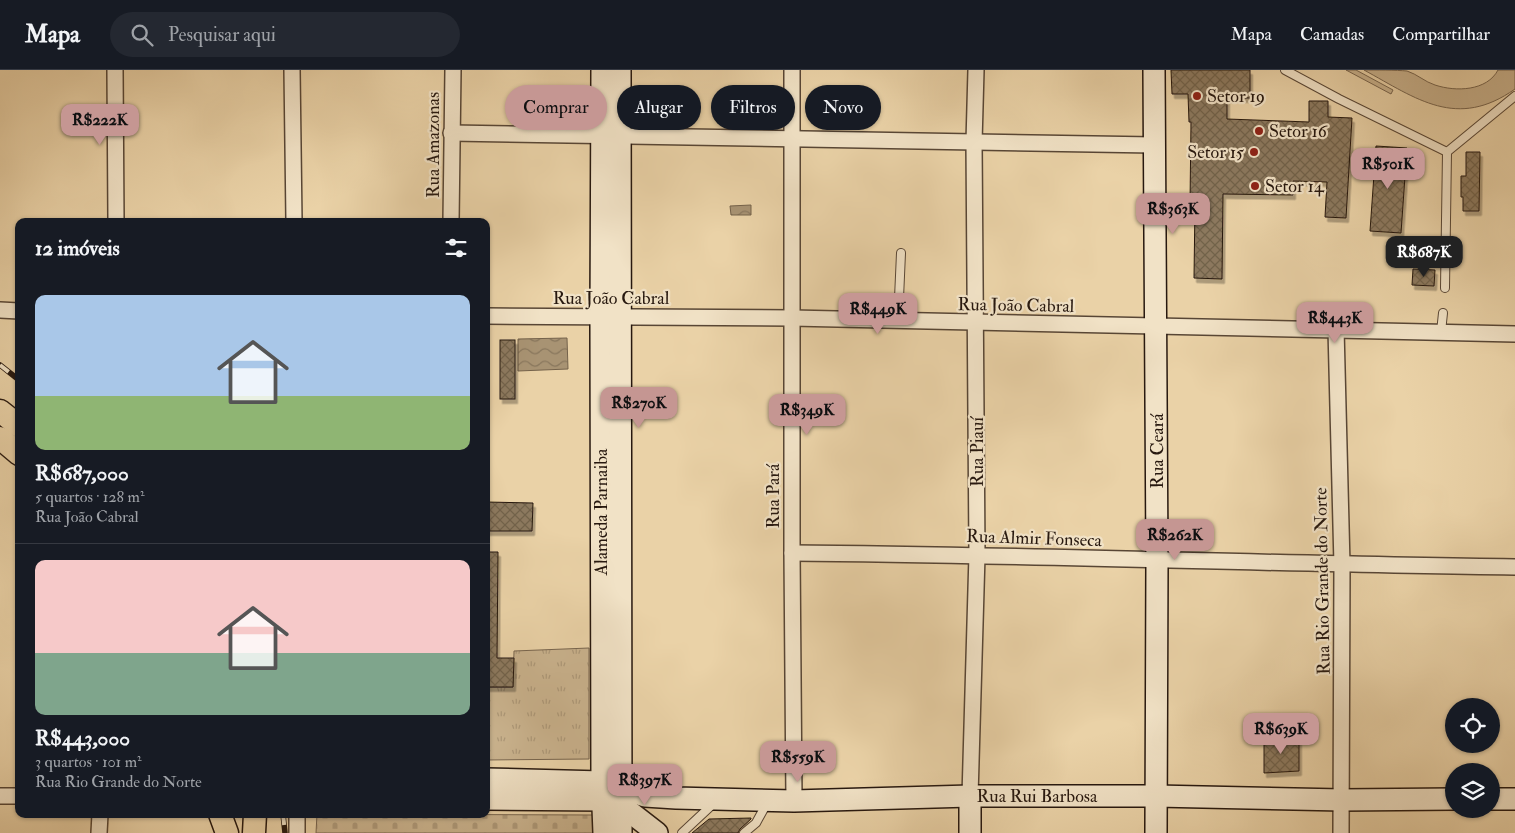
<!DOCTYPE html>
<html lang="pt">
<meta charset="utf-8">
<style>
:root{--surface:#171b24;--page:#242831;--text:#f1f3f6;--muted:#9ea1a6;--line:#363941;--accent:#c59692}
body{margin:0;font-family:"IM FELL Double Pica",serif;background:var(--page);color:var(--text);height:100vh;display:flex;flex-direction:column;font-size:19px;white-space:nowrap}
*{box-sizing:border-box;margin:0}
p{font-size:16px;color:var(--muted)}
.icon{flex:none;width:28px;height:28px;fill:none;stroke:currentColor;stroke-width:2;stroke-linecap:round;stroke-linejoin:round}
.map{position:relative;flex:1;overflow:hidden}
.side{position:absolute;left:15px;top:148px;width:475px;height:600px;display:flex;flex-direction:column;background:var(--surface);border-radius:10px;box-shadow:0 1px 4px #0004}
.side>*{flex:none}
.top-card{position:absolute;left:505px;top:15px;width:475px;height:45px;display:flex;gap:10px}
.tools{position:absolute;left:1445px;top:628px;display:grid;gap:10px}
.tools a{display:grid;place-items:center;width:55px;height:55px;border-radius:50%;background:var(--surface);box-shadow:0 1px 4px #0004;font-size:25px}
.price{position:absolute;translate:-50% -42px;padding:0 11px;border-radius:10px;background:var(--accent);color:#111;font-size:16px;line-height:32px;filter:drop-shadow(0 1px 2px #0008)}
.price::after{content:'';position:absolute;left:50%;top:30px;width:15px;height:11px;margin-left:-8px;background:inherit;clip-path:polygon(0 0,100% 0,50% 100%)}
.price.current{background:#222;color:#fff}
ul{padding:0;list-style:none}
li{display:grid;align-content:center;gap:10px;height:265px;padding:0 20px}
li+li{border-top:1px solid var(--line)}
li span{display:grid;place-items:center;height:155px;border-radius:10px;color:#555}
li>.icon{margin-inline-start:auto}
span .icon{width:90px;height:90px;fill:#fffc;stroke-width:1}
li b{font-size:21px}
h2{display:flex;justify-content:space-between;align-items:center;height:60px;padding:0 20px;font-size:21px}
.chip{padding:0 18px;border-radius:22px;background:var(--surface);box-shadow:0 1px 4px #0004;font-size:18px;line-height:45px}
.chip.current{background:var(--accent);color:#111}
header{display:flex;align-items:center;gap:30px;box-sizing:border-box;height:70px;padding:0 25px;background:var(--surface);border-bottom:1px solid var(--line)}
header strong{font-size:24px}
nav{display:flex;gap:28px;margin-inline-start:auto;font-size:18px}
.search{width:350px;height:45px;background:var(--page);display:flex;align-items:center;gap:12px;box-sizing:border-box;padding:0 18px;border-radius:28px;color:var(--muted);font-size:19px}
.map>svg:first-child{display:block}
.cemetery{fill:url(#cemetery-stones);stroke:#78654e}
.park{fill:url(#park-tufts);stroke:#78654e}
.pitch{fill:#c9b28d;stroke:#78654e}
.water{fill:url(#water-waves);stroke:#74624b}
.building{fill:url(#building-cross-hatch);stroke:#27180f;filter:url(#shadow)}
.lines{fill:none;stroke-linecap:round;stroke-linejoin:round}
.lane-casing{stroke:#584635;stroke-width:10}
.street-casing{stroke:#584635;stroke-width:18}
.secondary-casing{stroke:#27180f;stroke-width:24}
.primary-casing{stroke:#27180f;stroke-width:25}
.lane{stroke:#f1e2c6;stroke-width:8}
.street{stroke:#f1e2c6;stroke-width:15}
.secondary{stroke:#f1e2c6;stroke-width:21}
.primary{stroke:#ead2a7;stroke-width:22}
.rail-casing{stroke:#27180f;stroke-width:5.5}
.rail{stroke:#f1e2c6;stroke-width:4;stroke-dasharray:11;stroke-linecap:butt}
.poi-dot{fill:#8f2418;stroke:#f1e2c6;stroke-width:2}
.labels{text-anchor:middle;stroke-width:4.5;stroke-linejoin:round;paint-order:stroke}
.poi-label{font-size:18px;fill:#27180f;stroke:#f1e2c6;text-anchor:start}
.street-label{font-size:18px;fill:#27180f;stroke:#f1e2c6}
</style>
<header>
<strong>Mapa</strong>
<div class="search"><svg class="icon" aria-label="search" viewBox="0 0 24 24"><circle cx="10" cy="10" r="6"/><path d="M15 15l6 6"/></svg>Pesquisar aqui</div>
<nav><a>Mapa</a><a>Camadas</a><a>Compartilhar</a></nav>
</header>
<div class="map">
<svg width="1515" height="763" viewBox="0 0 1515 763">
<defs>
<pattern id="cemetery-stones" width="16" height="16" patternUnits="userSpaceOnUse" patternTransform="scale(1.25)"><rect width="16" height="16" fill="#c9b28d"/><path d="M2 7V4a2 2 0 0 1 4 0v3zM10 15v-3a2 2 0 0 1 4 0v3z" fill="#ad9878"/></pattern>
<pattern id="park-tufts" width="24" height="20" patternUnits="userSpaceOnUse" patternTransform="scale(1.25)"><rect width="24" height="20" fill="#c9b28d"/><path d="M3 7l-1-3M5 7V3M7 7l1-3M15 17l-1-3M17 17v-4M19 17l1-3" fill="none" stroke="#ad9878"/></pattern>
<pattern id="water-waves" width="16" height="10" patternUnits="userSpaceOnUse" patternTransform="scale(1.25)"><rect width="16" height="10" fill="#a89373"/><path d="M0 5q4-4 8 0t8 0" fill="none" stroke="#89775d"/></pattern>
<pattern id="building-cross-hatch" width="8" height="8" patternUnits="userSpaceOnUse" patternTransform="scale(1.25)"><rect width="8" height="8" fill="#8c795e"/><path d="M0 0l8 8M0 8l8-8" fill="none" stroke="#72624c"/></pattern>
<filter id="shadow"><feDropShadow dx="2.5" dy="4.5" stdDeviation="0" flood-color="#0004"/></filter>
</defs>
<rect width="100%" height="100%" fill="#ead2a7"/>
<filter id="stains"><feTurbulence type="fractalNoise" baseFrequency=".004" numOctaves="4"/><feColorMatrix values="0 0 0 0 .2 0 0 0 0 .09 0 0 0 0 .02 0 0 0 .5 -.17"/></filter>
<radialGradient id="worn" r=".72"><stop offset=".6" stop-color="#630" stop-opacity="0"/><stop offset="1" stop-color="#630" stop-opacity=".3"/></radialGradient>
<!-- cemetery -->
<path class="cemetery" d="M 317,744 L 597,745 L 597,763 L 316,763 Z"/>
<!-- park -->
<path class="park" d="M 589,578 L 589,689 L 486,690 L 486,617 L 513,617 L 514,581 Z"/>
<!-- pitch -->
<g class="pitch">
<path d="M 1346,0 L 1356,0 L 1393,20 L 1391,24 Z"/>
<path d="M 1364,0 C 1375,0 1397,0 1407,1 C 1417,4 1425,12 1435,15 C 1456,22 1487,21 1498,0 L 1515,0 L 1515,19 C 1457,60 1417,29 1364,0 Z"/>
</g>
<!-- water -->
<g class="water">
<path d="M 751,135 L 751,145 L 731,145 L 730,136 Z"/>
<path d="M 567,268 L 568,299 L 518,301 L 518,269 Z"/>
</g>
<!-- building -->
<g class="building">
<path d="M 1171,0 L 1250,0 L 1250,28 L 1227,28 L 1227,49 L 1309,52 L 1309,31 L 1328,31 L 1328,47 L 1352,48 L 1346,148 L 1325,147 L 1327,112 L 1293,111 L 1293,125 L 1223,124 L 1222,209 L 1194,208 L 1195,134 L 1190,133 L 1191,52 L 1189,52 L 1188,24 L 1172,24 Z"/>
<path d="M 1376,76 L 1407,78 L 1401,163 L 1370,161 Z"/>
<path d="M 1466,82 L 1480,82 L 1479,141 L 1463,141 L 1463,127 L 1461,127 L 1461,106 L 1466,106 Z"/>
<path d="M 1413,199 L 1435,200 L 1434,216 L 1412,215 Z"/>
<rect x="500" y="270" width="15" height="59"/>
<path d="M 486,432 L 533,433 L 532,461 L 486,461 Z"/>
<path d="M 486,482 L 498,482 L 497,588 L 514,588 L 513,617 L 486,617 Z"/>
<path d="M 1264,667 L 1299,667 L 1299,701 L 1264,703 Z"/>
<path d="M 751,748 L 751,749 L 740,759 L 738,763 L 692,763 L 709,749 Z"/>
</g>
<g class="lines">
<defs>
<g id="lane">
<path d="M 1285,0 L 1339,29 L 1447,82"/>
<path d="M 1445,218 L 1447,82 L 1515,26"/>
<path d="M 898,251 L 901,183"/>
<path d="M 1441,262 L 1443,243"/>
<path d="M 682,763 L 713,734"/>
<path d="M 744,763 L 756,753 L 767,733"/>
</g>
<g id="street">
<path d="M 115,0 L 116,151"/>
<path d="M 292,0 L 294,151"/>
<path d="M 792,0 L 792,483 L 794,731"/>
<path d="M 451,63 L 1154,75"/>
<path d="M 451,151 L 453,0"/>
<path d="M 0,240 L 19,241"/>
<path d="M 486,246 L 792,248 L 1515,264"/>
<path d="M 1336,259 L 1342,495 L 1341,763"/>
<path d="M 792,483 C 1033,485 1274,494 1515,497"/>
<path d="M 0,726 L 19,726"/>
<path d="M 970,726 L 977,485 L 974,72 L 976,0"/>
<path d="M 99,763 L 100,744"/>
<path d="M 297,763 L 297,744"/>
</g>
<g id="secondary">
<path d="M 602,0 L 601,248 L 602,712 L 604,763"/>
<path d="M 620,0 L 621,763"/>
<path d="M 1154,0 L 1157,490 L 1156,763"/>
<path d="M 486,709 L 602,712 L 645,726 L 676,728 L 794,731 L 970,726 L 1156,726 L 1342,730 L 1454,729"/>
<path d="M 970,726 L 970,763"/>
<path d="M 486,729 L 604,730 L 630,742 L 657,763"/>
<path d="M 1491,729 L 1515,729"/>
</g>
<g id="primary">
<path d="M 0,341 L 19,356"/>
<path d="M 0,368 L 19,384"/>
<path d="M 220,744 L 227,763"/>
<path d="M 254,763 L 255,744"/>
</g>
</defs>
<!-- lane casing -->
<use href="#lane" class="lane-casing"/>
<!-- street casing -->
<use href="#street" class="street-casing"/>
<!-- secondary casing -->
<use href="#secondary" class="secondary-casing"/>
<!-- primary casing -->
<use href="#primary" class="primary-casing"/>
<!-- lane -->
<use href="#lane" class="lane"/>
<!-- street -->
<use href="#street" class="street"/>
<!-- secondary -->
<use href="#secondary" class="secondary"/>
<!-- primary -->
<use href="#primary" class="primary"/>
<defs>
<g id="rail">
<path d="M 0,295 L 19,310"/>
<path d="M 283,744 L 285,763"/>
</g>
</defs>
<!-- rail casing -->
<use href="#rail" class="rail-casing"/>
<!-- rail -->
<use href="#rail" class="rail"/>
</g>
<!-- markers -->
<g class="poi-dot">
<circle cx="1197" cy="26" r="5"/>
<circle cx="1259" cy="61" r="5"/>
<circle cx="1254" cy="82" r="5"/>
<circle cx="1255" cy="116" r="5"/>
</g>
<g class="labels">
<!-- poi labels -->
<g class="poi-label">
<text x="1207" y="32">Setor 19</text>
<text x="1269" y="67">Setor 16</text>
<text x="1244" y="88" text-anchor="end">Setor 15</text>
<text x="1265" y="122">Setor 14</text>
</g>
<!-- street labels -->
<g class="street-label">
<text transform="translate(433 75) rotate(-90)" y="6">Rua Amazonas</text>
<text x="611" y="234">Rua João Cabral</text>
<text transform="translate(1016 235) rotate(1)" y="6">Rua João Cabral</text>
<text transform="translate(1157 381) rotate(-90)" y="6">Rua Ceará</text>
<text transform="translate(977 382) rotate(-90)" y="6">Rua Piauí</text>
<text transform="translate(773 426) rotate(-90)" y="6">Rua Pará</text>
<text transform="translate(601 442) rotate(-90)" y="6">Alameda Parnaiba</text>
<text transform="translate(1034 468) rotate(2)" y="6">Rua Almir Fonseca</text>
<text transform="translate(1322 511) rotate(-91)" y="6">Rua Rio Grande do Norte</text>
<text x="1037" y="732">Rua Rui Barbosa</text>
</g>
</g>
<rect width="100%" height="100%" filter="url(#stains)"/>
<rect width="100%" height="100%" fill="url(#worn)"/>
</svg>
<div class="tools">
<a><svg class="icon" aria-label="locate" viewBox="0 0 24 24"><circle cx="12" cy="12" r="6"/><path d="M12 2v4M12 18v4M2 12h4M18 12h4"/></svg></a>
<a><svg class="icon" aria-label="layers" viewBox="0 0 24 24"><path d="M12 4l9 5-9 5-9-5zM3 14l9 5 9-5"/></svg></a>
</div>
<b class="price" style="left:100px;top:76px">R$222K</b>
<b class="price" style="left:1388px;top:120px">R$501K</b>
<b class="price" style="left:1173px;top:165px">R$363K</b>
<b class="price current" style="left:1424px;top:208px">R$687K</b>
<b class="price" style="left:878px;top:265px">R$449K</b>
<b class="price" style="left:1335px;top:274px">R$443K</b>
<b class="price" style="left:639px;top:359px">R$270K</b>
<b class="price" style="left:807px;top:366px">R$349K</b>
<b class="price" style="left:1175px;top:491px">R$262K</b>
<b class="price" style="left:1281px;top:685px">R$639K</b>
<b class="price" style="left:798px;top:713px">R$559K</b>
<b class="price" style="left:645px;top:736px">R$397K</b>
<div class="top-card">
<a class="chip current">Comprar</a>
<a class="chip">Alugar</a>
<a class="chip">Filtros</a>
<a class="chip">Novo</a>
</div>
<section class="side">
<h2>12 imóveis<svg class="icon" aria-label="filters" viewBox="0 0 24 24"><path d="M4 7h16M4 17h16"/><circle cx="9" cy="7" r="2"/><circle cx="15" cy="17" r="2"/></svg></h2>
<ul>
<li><span style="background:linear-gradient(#a9c7e8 65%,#8fb573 0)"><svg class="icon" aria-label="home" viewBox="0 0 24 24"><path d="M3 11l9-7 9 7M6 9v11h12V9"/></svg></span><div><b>R$687,000</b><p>5 quartos · 128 m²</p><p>Rua João Cabral</p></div></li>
<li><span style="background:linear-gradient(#f6c9c9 60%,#7fa58c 0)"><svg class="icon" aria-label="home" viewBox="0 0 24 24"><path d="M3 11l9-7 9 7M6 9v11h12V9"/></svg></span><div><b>R$443,000</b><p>3 quartos · 101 m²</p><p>Rua Rio Grande do Norte</p></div></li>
</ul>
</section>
</div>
